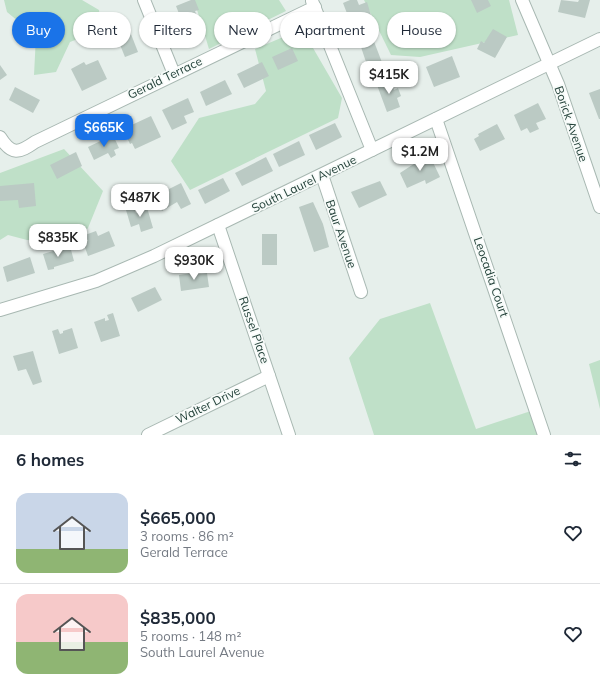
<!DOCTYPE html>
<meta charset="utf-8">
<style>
:root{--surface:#fff;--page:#f6f6f7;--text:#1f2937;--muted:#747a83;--line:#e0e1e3;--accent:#1a73e8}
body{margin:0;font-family:Mulish,sans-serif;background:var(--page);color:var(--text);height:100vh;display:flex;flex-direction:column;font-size:15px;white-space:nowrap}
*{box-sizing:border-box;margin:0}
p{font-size:13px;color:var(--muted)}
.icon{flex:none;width:22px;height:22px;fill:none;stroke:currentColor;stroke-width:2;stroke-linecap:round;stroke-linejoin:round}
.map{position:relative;height:435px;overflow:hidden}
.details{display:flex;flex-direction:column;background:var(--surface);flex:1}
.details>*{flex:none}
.guide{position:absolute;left:12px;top:12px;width:576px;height:36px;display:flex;gap:8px}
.price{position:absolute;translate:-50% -34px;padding:0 9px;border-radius:8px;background:#fff;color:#222;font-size:13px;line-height:26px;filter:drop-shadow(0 1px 2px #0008)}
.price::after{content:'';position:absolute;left:50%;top:24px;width:12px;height:9px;margin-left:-6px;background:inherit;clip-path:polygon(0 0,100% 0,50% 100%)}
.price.active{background:var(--accent);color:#fff}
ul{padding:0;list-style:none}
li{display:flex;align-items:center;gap:12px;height:100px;padding:0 16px}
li+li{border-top:1px solid var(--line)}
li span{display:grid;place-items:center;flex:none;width:112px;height:80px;border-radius:12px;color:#555}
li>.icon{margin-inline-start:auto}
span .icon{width:48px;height:48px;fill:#fffc;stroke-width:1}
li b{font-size:17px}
h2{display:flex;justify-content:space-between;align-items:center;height:48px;padding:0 16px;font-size:17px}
.chip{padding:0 14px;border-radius:18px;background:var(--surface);box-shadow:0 1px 3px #0004;font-size:14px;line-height:36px}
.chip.active{background:var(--accent);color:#fff}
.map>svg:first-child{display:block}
.green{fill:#bfe0c8}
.building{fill:#bbcac4}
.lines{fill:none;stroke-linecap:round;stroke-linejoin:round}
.minor-casing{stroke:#a8b8b2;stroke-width:14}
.minor{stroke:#fff;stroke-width:12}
.labels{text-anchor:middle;stroke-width:3.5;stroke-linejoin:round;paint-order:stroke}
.street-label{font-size:12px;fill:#24423a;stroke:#f7fbf9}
</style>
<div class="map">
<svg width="600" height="435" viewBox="0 0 600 435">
<rect width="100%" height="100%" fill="#e6efeb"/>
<!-- green -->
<g class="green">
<path d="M 4,0 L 82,0 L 99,10 L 101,30 L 70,42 L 56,72 L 34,75 L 36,36 L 7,12 Z"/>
<path d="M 194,0 L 279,0 L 286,11 L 209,49 Z"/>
<path d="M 364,0 L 509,0 L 518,35 L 420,57 L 391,55 Z"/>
<path d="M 302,29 L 342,98 L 338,118 L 190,190 L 171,161 L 199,118 L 255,104 L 266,91 L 255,49 Z"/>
<path d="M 64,149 L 103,191 L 88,228 L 76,241 L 27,240 L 8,235 L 0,240 L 0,173 Z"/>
<path d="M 430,303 L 476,429 L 534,410 L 540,435 L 374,435 L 349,358 L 380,319 Z"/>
<path d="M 600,360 L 600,409 L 589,364 Z"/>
</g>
<!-- building -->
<g class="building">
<path d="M 191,0 L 195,0 L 199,10 L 195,11 L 201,27 L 199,28 L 202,34 L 189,39 L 176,6 Z"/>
<path d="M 350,0 L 357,0 L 359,5 L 367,2 L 373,22 L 353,29 L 343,3 Z"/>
<path d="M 471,0 L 488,0 L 491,6 L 477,13 Z"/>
<path d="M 561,0 L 578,2 L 579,0 L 590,0 L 585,18 L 558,12 Z"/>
<path d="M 127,24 L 138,52 L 125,57 L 114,30 Z"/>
<path d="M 493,29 L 507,37 L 495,58 L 477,49 L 481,41 L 484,43 Z"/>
<path d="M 373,39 L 383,65 L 371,69 L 369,64 L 367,65 L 360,44 Z"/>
<path d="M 292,48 L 298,61 L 278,70 L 272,57 Z"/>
<path d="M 452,56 L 460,77 L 434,87 L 426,67 Z"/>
<path d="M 98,60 L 107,79 L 82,91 L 71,69 L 84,62 L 86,65 Z"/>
<path d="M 262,62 L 269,76 L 244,88 L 237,74 Z"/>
<path d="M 0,65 L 7,75 L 0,80 Z"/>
<path d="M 390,79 L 394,90 L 398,88 L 401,96 L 397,98 L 400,107 L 387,112 L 377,85 Z"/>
<path d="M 225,80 L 232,94 L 206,106 L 200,92 Z"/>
<path d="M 15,87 L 40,100 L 33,113 L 9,100 Z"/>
<path d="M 600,89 L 600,119 L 599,119 L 589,93 Z"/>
<path d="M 188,98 L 194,112 L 184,116 L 187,123 L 172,130 L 162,110 Z"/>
<path d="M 538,103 L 546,119 L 536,123 L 539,129 L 530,133 L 527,128 L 521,131 L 514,115 Z"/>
<path d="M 151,116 L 161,137 L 135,149 L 132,143 L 130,144 L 123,129 Z"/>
<path d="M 335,123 L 342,137 L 316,150 L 309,135 Z"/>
<path d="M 497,124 L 505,139 L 480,151 L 474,139 L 479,136 L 478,134 Z"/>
<path d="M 113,135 L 119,148 L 114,150 L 116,155 L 111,158 L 108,153 L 94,160 L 88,147 Z"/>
<path d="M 299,141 L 305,155 L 279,167 L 273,154 Z"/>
<path d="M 76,152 L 82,166 L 57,179 L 50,165 Z"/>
<path d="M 429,154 L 440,177 L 426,184 L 425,180 L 407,188 L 400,173 Z"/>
<path d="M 266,157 L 273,171 L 242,186 L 235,173 Z"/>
<path d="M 223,178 L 230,191 L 205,204 L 198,190 Z"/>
<path d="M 380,181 L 387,195 L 359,208 L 351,192 Z"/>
<path d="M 34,183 L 36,206 L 19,208 L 18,200 L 0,201 L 0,186 Z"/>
<path d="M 181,183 L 191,204 L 181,209 L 177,202 L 162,211 L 155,196 Z"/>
<path d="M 313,202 L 323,224 L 329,247 L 314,252 L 299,207 Z"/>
<path d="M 146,204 L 153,228 L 141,232 L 139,224 L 131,227 L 126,210 L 134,208 L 136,213 L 140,212 L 138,207 Z"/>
<path d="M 96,231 L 98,236 L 109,231 L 115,246 L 88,256 L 83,242 L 88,241 L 85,235 Z"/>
<rect x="262" y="234" width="15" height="31"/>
<path d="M 70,246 L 74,261 L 54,267 L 54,269 L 48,270 L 43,254 Z"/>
<path d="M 30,257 L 35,273 L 7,282 L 3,267 Z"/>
<path d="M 198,272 L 199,274 L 207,273 L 209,287 L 181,291 L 179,275 Z"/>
<path d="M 155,287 L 162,300 L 138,312 L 131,298 Z"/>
<path d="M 113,313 L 120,336 L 101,342 L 94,322 L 105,318 L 105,321 L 109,320 L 107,315 Z"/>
<path d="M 72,328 L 78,348 L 59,354 L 52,331 L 58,329 L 60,334 L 63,333 L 63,331 Z"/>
<path d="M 33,351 L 42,382 L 33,385 L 26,369 L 18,371 L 13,356 Z"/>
</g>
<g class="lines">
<defs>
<g id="minor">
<path d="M 144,0 L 174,74"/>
<path d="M 522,0 L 558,84 L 600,207"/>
<path d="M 312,1 L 372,150"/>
<path d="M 436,119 L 544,435"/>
<path d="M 0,137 C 12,156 19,153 35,142 L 315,7"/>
<path d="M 322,175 L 361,292"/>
<path d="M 218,225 L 289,435"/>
<path d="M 0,310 L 96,281 L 154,256 L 600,39"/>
<path d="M 148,435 L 269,376"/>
</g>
</defs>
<!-- minor casing -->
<use href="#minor" class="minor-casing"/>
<!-- minor -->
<use href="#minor" class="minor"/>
</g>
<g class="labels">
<!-- street labels -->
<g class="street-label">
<text transform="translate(165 78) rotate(-26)" y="4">Gerald Terrace</text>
<text transform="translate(571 124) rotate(71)" y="4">Borick Avenue</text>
<text transform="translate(304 184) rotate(-26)" y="4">South Laurel Avenue</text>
<text transform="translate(341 234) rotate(71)" y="4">Baur Avenue</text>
<text transform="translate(491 277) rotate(71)" y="4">Leocadia Court</text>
<text transform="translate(254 330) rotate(71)" y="4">Russel Place</text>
<text transform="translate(208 405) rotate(-26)" y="4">Walter Drive</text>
</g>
</g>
</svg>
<b class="price" style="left:389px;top:95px">$415K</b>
<b class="price active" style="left:104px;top:148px">$665K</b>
<b class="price" style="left:420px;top:172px">$1.2M</b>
<b class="price" style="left:140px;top:218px">$487K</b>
<b class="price" style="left:58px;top:258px">$835K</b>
<b class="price" style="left:194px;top:281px">$930K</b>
<div class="guide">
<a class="chip active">Buy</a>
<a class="chip">Rent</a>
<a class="chip">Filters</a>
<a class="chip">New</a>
<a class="chip">Apartment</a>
<a class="chip">House</a>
</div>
</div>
<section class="details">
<h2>6 homes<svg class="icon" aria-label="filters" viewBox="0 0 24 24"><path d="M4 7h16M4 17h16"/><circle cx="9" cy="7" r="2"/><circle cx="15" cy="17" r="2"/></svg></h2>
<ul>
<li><span style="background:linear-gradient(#c9d6e8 70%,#8fb573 0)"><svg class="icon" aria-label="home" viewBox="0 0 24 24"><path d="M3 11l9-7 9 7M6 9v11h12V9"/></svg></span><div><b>$665,000</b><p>3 rooms · 86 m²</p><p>Gerald Terrace</p></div><svg class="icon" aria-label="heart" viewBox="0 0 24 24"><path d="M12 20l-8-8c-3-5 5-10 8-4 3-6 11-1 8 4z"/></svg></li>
<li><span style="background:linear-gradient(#f6c9c9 60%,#8fb573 0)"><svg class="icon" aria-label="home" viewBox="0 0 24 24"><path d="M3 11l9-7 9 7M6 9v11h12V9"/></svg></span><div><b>$835,000</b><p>5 rooms · 148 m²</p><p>South Laurel Avenue</p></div><svg class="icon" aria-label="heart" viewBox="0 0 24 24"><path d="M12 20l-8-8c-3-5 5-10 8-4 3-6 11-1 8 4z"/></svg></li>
</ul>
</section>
